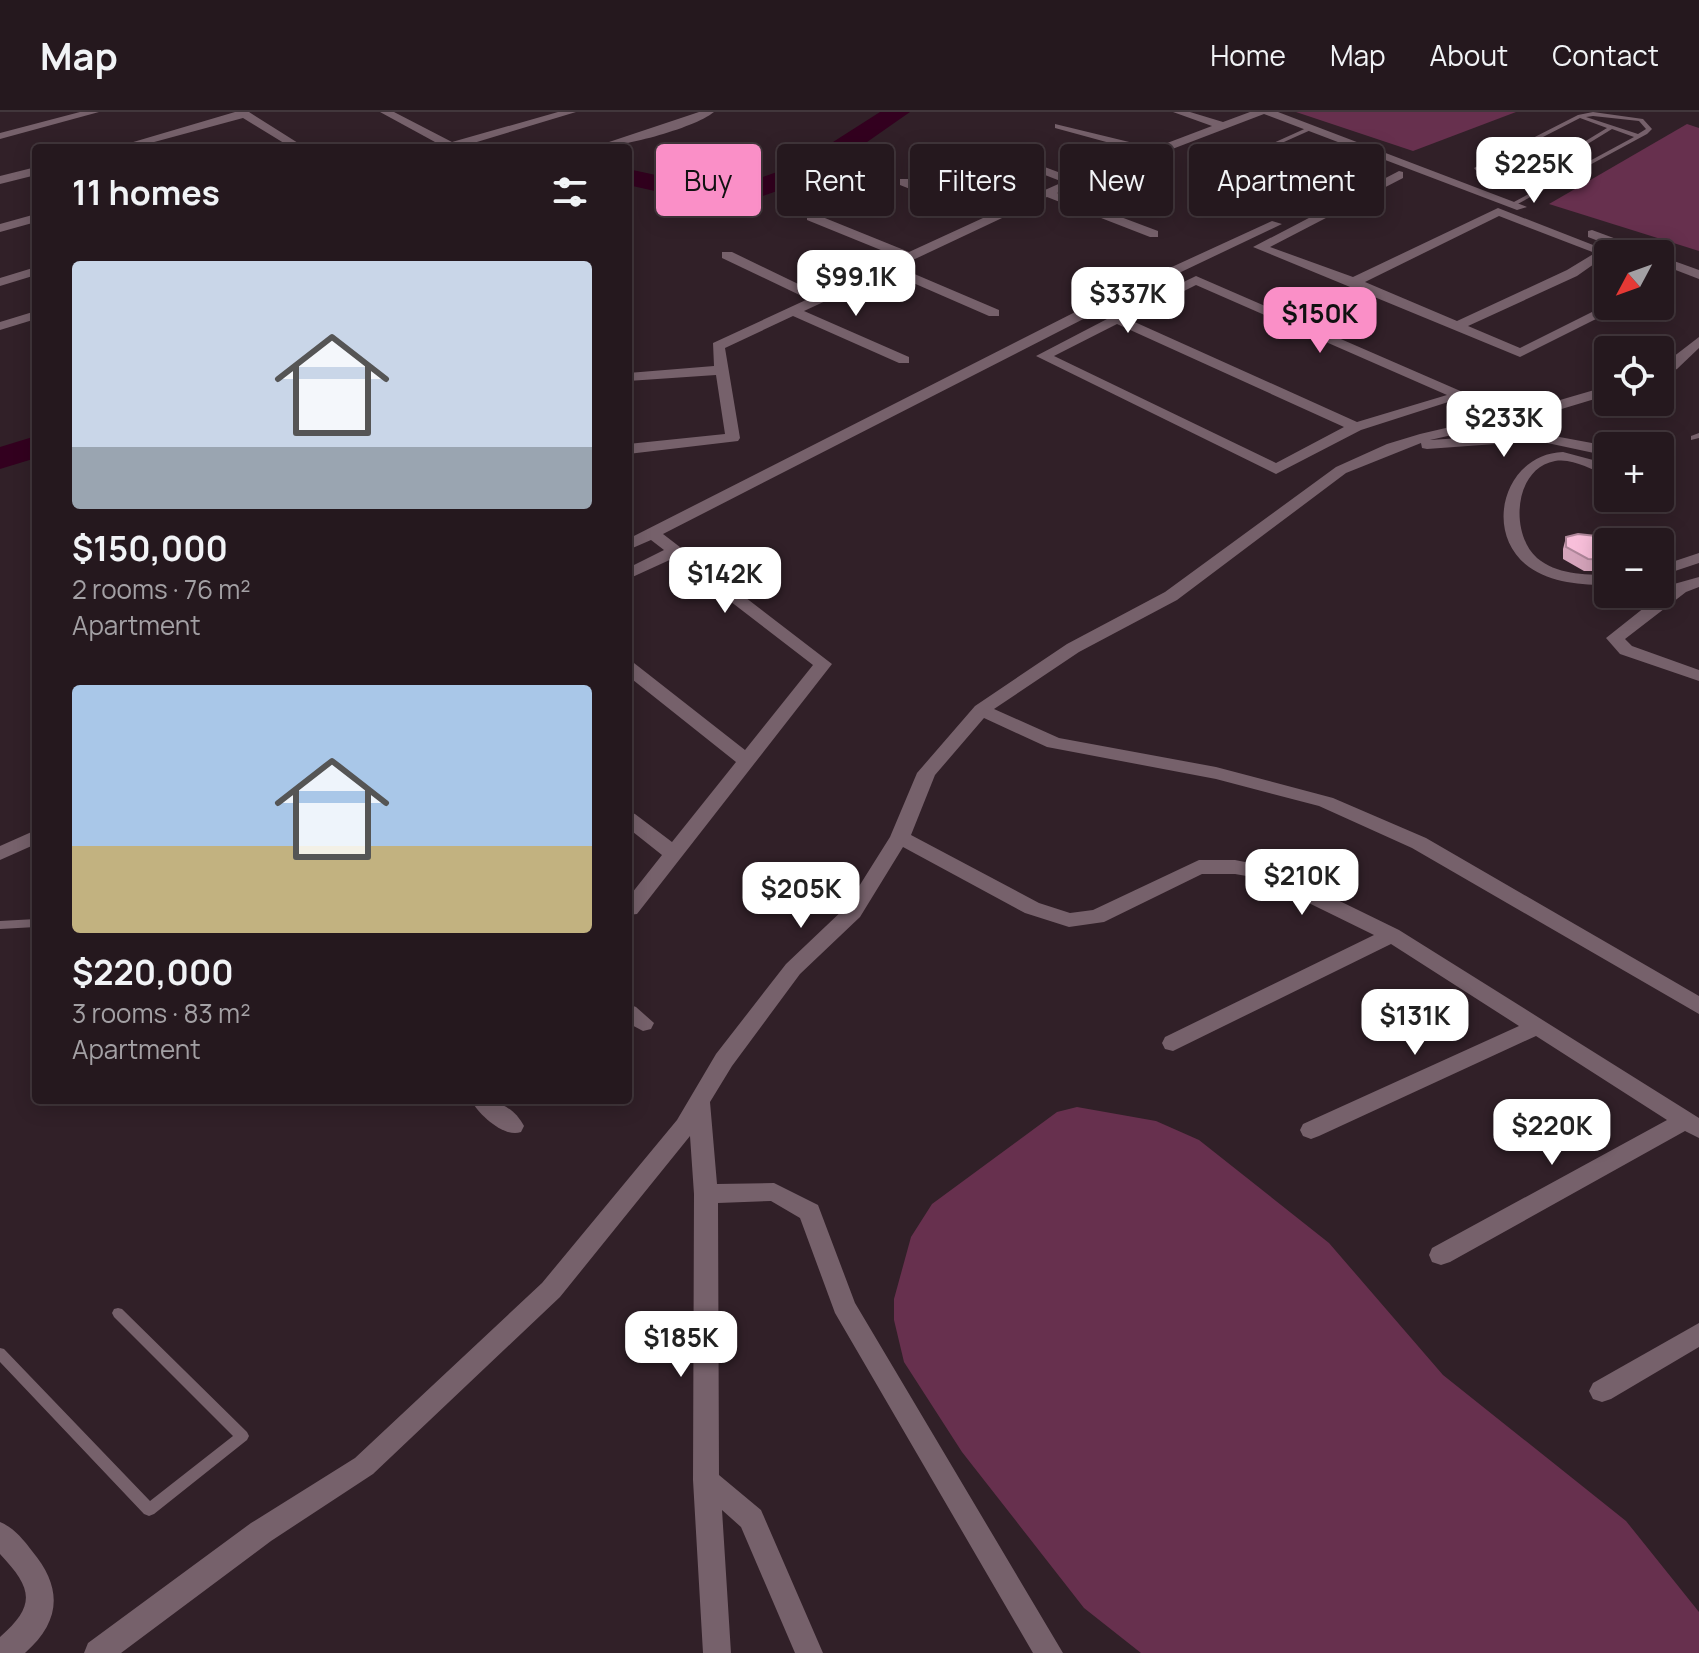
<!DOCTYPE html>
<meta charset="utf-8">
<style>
:root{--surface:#25181e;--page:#2d2127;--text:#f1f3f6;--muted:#a3a0a4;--line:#42373c;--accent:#fa8fc7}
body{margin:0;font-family:Manrope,sans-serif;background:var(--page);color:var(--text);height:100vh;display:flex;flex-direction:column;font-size:30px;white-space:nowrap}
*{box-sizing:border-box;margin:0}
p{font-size:26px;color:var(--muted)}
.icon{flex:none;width:44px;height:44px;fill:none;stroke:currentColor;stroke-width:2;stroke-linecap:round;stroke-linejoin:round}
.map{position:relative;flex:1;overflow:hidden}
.panel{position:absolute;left:32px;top:32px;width:600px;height:960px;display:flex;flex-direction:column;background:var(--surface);border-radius:8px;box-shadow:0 4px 20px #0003,0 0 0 2px var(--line)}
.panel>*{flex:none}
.top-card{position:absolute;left:656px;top:32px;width:760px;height:72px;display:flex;gap:16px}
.needle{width:52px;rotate:229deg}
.controls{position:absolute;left:1594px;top:128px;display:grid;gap:16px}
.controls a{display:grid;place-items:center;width:80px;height:80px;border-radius:8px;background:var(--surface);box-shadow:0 4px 20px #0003,0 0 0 2px var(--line);font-size:40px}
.price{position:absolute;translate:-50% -68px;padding:0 18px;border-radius:16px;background:#fff;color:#222;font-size:26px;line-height:52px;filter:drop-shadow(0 2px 4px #0008)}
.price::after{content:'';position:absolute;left:50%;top:48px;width:24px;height:18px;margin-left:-12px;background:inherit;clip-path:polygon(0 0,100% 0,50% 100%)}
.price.active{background:var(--accent);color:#111}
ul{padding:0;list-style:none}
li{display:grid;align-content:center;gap:16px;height:424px;padding:0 40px}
li span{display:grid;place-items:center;height:248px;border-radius:8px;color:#555}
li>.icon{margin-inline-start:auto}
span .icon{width:144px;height:144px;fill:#fffc;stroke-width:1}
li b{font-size:34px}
h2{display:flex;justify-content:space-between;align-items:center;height:96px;padding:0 40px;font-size:34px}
.chip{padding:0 28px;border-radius:8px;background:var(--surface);box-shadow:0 4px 20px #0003,0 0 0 2px var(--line);font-size:28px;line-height:72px}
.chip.active{background:var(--accent);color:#111}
header{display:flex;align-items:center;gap:48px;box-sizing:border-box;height:112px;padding:0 40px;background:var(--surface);border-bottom:2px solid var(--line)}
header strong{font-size:38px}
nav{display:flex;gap:44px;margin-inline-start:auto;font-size:28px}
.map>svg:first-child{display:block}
.green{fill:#67304e}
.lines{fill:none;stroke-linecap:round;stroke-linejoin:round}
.river{fill:#33001f;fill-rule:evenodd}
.lane{fill:#76616b;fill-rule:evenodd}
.street{fill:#76616b;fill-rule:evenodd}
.wall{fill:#d5a4bb}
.building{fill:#f8bfda;stroke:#ae8699;stroke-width:2}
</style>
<header>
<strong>Map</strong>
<nav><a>Home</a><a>Map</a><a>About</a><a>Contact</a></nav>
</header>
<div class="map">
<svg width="1699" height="1541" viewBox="0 0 1699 1541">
<rect width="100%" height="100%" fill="#312028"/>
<!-- green -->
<g class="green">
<path d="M 1296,0 L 1516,0 L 1413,39 Z"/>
<path d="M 1687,12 L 1699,16 L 1699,139 L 1549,92 Z"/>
<path d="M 1077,995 L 1156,1009 L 1199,1028 L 1329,1131 L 1443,1263 L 1626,1409 L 1699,1500 L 1699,1541 L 1141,1541 L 1084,1496 L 962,1340 L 904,1250 L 894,1208 L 894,1187 L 911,1125 L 932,1092 L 1057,1000 Z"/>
</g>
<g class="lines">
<!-- river -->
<g class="river">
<path d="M 880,0 L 910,0 L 817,65 L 737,93 L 727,95 L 628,73 L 628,57 L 725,78 L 797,53 Z"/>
<path d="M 36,324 L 36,346 L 0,357 L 0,335 Z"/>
</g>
<!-- lane -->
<g class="lane">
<path d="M 1593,0 L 1643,7 L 1652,17 L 1647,22 L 1514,94 L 1511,92 L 1512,91 L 1634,25 L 1612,17 L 1516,76 L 1480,63 L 1474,56 L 1578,3 ZM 1593,4 L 1639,9 L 1646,17 L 1638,22 L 1586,5 ZM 1580,6 L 1607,16 L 1515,72 L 1484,61 L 1481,57 Z"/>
<path d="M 1311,14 L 1314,16 L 1313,17 L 1266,38 L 1296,48 L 1345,28 L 1350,29 L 1296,52 L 1258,38 Z"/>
<path d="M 1699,321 L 1699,326 L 1691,328 L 1691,324 Z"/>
<path d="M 36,807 L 36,815 L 0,817 L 0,809 Z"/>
<path d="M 118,1196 L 122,1197 L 247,1320 L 249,1324 L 247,1328 L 154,1402 L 149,1404 L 144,1402 L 0,1250 L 0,1236 L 4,1237 L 150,1389 L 233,1324 L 114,1205 L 112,1201 L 114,1197 Z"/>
</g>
<!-- street -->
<g class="street">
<path d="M 80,0 L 99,0 L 0,27 L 0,21 Z"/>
<path d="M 235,0 L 249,0 L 306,36 L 292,36 L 243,6 L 132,36 L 113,36 Z"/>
<path d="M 380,0 L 394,0 L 452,30 L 558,0 L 576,0 L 457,36 L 446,36 Z"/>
<path d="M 699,0 L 714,0 C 693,17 618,36 591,36 Z"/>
<path d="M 1173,0 L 1190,0 L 1223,10 L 1250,0 L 1278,0 L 1527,95 L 1517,98 L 1264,2 L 1057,81 L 1158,119 L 1158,125 L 1150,125 L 1047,85 L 898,155 L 999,198 L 999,204 L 989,204 L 888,160 L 804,199 L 909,245 L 909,251 L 899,251 L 793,204 L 725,236 L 740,326 L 738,329 L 628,342 L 628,332 L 725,322 L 716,263 L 628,269 L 628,261 L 714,254 L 713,231 L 808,187 L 722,146 L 722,140 L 732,140 L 819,182 L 898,145 L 807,108 L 807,102 L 815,102 L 909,140 L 983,106 L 900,73 L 900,67 L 908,67 L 993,101 L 1063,70 L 970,34 L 970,30 L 978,30 L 1074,66 L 1143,40 L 1055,16 L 1055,12 L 1154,36 L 1212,14 Z"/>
<path d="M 36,55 L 36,63 L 0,72 L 0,64 Z"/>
<path d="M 1399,59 L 1403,60 L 1403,66 L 1270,135 L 1353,165 L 1498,96 L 1611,140 L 1577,164 L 1468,214 L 1520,236 L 1608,192 L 1622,194 L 1520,245 L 1253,135 ZM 1499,104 L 1595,141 L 1567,158 L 1457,209 L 1365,170 Z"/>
<path d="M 36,102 L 36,110 L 0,120 L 0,112 Z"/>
<path d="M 1272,109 L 1282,112 L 1099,199 L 663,422 L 832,552 L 637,802 L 628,803 L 628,786 L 662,743 L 628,716 L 628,700 L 635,702 L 672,730 L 736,650 L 628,564 L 628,550 L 634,551 L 745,638 L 813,553 L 674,446 L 628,467 L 628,456 L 664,438 L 651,428 L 628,438 L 628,427 L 1089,193 Z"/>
<path d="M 1592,118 L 1649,139 L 1650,142 L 1632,142 L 1588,125 L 1588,119 Z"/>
<path d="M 1660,144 L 1699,158 L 1699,167 L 1660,152 Z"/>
<path d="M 36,155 L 36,163 L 0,174 L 0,166 Z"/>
<path d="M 1196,164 L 1465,281 L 1467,284 L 1361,318 L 1276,362 L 1036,244 L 1107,207 L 1107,202 L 1117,202 ZM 1196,173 L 1447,283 L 1357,310 L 1128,207 ZM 1117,212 L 1344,315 L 1276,351 L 1054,244 Z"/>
<path d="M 36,199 L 36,207 L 0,218 L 0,210 Z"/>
<path d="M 1699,225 L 1699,236 L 1677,257 L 1660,264 L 1660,255 Z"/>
<path d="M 1608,274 L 1608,283 L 1545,302 L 1430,328 L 1538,321 L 1608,334 L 1608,344 L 1538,329 L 1427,337 L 1422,336 L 1421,331 L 1346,361 L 1177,488 L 1079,540 L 994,597 L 1059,626 L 1216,655 L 1333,686 L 1426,726 L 1699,884 L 1699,902 L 1412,736 L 1319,694 L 1216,667 L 1047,635 L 984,606 L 935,663 L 911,723 L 1039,791 L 1070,801 L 1093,798 L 1199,748 L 1235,748 L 1270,755 L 1399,818 L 1699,1006 L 1699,1026 L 1685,1019 L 1450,1150 L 1441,1153 L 1432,1150 L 1429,1143 L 1432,1136 L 1667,1008 L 1536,924 L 1319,1024 L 1311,1027 L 1303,1024 L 1300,1018 L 1303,1012 L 1519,914 L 1391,832 L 1173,939 L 1165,937 L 1162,931 L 1165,925 L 1374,823 L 1258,766 L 1235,762 L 1202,762 L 1104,810 L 1069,815 L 1025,801 L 903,735 L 860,805 L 800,862 L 732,954 L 710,990 L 717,1072 L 774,1071 L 818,1093 L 855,1191 L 1063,1541 L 1033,1541 L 835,1201 L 800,1106 L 771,1089 L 718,1091 L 719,1363 L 761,1398 L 823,1541 L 795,1541 L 741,1415 L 722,1398 L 731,1541 L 703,1541 L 693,1368 L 694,1082 L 690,1024 L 560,1185 L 373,1362 L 271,1429 L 121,1541 L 84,1541 L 88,1531 L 251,1411 L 355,1346 L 542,1171 L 677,1008 L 716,942 L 786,852 L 846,795 L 890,725 L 917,661 L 975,594 L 1067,532 L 1165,480 L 1336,355 L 1387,332 L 1420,322 L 1536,295 Z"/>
<path d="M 1563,340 L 1608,352 L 1608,363 C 1590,358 1574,346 1555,349 C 1513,357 1510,422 1537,446 C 1556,462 1584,463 1608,463 L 1608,473 C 1582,473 1551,471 1529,455 C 1482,421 1504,342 1563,340 Z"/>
<path d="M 1660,362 L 1668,367 L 1668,374 L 1660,379 Z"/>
<path d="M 1699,441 L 1699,451 L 1660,464 L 1660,454 Z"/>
<path d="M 1699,465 L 1699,475 L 1686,480 L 1625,527 L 1632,534 L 1699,558 L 1699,569 L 1620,542 L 1606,526 L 1674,472 Z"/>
<path d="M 36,718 L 36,732 L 0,748 L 0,734 Z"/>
<path d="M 628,892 L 636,895 L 654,911 L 651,917 L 643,919 L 628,911 Z"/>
<path d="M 471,988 C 494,988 512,992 524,1014 L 521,1020 C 504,1026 479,1003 471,988 Z"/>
<path d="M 1699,1211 L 1699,1235 L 1611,1287 L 1602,1290 L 1593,1287 L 1589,1279 L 1593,1271 Z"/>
<path d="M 0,1410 C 14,1416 23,1427 32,1439 C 63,1476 61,1509 25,1541 L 0,1541 L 0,1525 C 37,1493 32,1476 0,1442 Z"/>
</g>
</g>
<!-- wall -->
<path class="wall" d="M 1566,425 L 1608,430 L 1608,459 L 1584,459 L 1563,447 L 1563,437 Z"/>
<!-- building -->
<path class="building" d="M 1578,422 L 1605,425 L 1613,430 L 1608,430 L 1608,448 L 1588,447 L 1566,435 L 1566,425 Z"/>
</svg>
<div class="controls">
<a><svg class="needle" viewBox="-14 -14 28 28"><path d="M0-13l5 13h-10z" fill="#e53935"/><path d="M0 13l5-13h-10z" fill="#a3a0a4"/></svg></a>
<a><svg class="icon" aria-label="locate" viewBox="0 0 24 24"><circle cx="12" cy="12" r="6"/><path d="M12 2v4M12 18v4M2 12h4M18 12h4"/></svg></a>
<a>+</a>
<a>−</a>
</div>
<b class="price" style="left:1534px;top:93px">$225K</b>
<b class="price" style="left:856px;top:206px">$99.1K</b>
<b class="price" style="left:1128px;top:223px">$337K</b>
<b class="price active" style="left:1320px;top:243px">$150K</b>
<b class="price" style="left:1504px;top:347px">$233K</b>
<b class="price" style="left:725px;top:503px">$142K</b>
<b class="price" style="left:1302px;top:805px">$210K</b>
<b class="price" style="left:801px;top:818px">$205K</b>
<b class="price" style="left:1415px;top:945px">$131K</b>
<b class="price" style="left:1552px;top:1055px">$220K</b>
<b class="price" style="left:681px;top:1267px">$185K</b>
<div class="top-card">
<a class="chip active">Buy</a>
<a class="chip">Rent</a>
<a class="chip">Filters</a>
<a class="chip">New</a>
<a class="chip">Apartment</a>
</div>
<section class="panel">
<h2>11 homes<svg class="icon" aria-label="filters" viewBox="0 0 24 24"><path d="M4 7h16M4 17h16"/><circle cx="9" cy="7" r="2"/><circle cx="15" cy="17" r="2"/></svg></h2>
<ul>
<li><span style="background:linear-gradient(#c9d6e8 75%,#9aa5b1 0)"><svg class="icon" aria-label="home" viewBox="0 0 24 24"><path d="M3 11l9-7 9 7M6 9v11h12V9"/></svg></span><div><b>$150,000</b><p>2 rooms · 76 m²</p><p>Apartment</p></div></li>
<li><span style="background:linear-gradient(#a9c7e8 65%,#c2b280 0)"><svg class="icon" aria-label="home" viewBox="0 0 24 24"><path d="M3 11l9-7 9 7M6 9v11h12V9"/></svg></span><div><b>$220,000</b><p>3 rooms · 83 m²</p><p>Apartment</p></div></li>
</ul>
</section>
</div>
